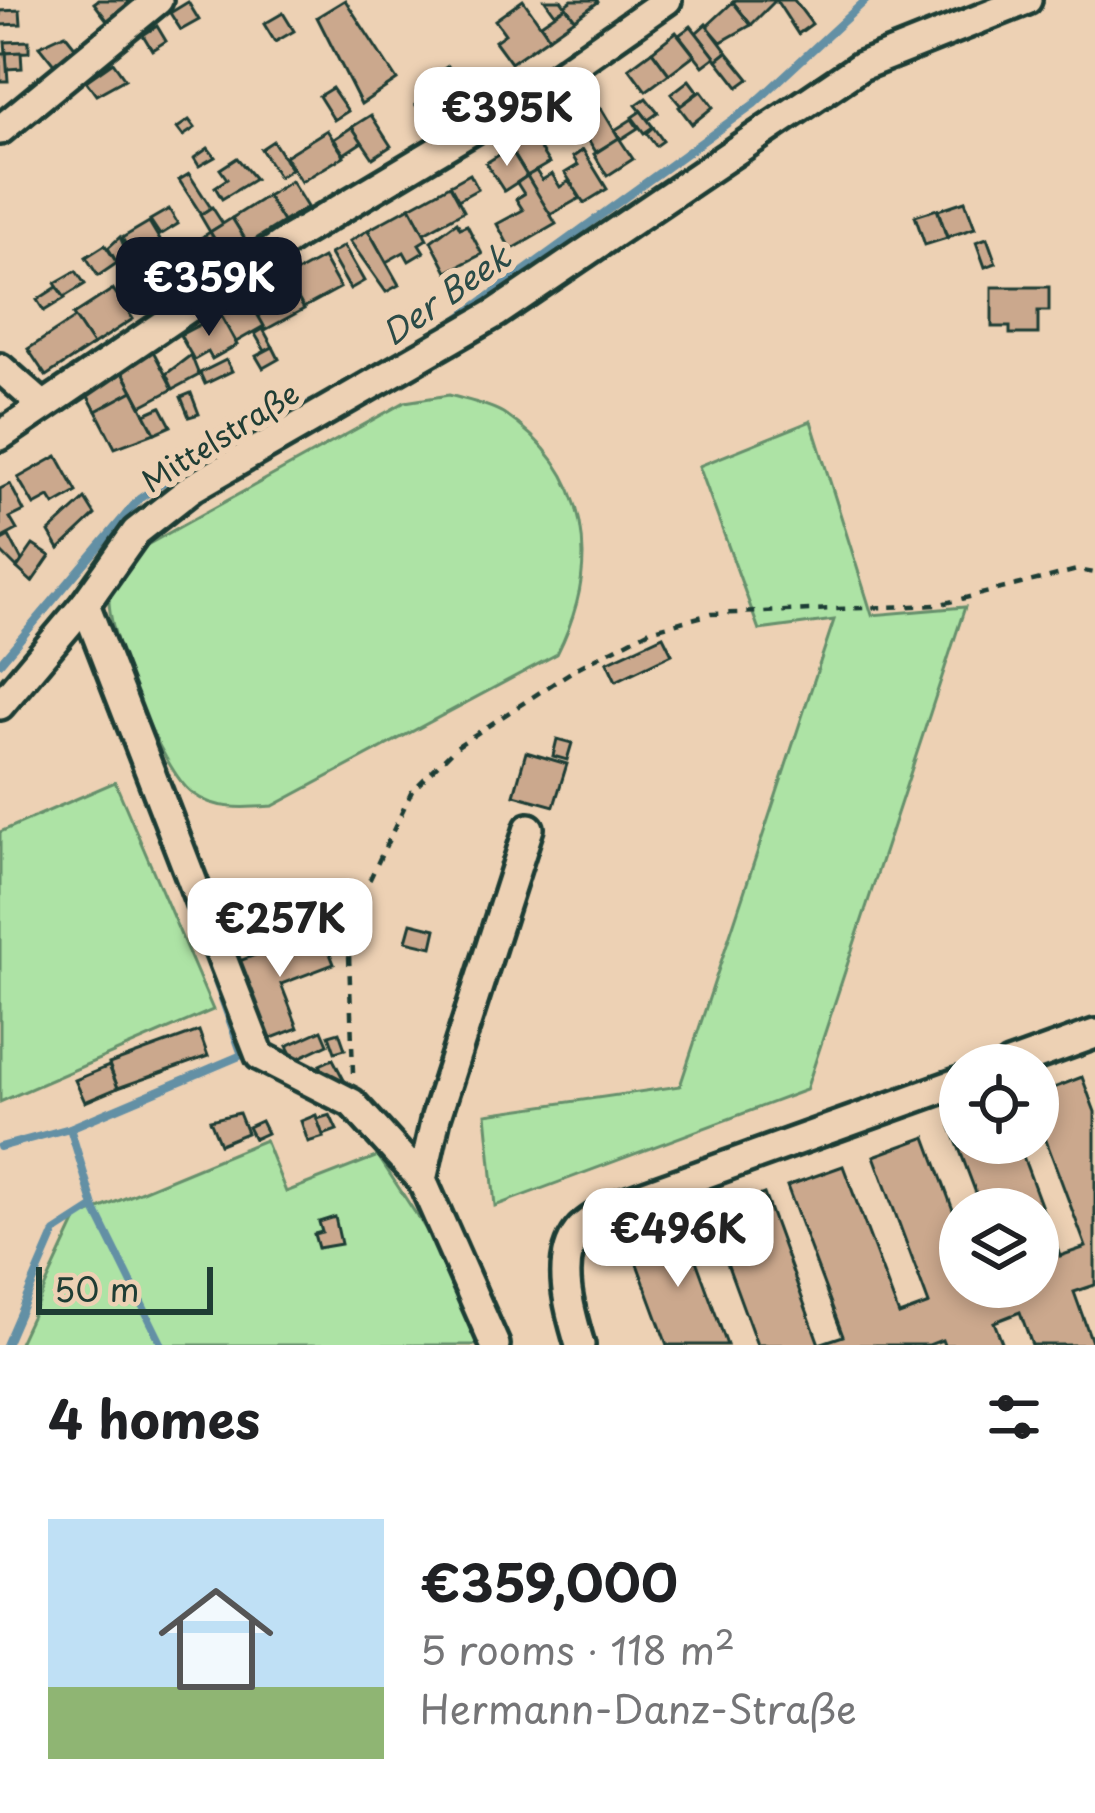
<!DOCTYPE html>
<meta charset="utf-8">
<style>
:root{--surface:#fff;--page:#f2f2f2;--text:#202124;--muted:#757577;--accent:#111827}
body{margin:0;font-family:"Playpen Sans",sans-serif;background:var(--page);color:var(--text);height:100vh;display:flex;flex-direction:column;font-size:45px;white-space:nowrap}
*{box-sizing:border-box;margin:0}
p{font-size:39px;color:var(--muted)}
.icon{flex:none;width:66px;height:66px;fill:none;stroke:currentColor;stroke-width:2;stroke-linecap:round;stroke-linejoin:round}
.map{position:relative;height:1345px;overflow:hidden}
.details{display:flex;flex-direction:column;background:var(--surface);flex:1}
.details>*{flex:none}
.fabs{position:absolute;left:939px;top:1044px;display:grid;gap:24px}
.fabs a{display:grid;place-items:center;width:120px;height:120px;border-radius:50%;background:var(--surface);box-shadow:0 6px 18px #0003;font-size:60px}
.scale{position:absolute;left:36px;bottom:30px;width:177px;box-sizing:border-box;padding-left:12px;border:6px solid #1f3d34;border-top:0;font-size:33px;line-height:42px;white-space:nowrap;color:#1f3d34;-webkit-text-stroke:9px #edd1b4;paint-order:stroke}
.price{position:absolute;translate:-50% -102px;padding:0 27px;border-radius:24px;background:#fff;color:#222;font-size:39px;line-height:78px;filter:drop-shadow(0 3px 6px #0008)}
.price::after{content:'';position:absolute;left:50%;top:72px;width:36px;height:27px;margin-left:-18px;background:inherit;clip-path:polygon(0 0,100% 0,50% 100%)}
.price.active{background:var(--accent);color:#fff}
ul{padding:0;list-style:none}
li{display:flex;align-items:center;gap:36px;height:300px;padding:0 48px}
li span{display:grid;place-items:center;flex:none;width:336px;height:240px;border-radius:0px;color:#555}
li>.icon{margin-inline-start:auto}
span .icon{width:144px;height:144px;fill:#fffc;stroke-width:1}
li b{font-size:51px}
h2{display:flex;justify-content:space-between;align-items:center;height:144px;padding:0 48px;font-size:51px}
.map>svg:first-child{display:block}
.green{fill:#ade3a5;stroke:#66906c;stroke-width:3}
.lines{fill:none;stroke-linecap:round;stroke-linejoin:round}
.stream{stroke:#6490a5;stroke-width:8}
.building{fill:#cba88d;stroke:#1f3d34;stroke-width:3}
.minor-casing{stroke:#1f3d34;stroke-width:36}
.path{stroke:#1f3d34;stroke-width:4.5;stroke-dasharray:9 9;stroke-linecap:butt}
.minor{stroke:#edd1b4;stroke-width:27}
.labels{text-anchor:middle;stroke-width:12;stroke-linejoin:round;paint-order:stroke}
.street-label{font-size:30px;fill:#1f3d34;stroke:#edd1b4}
.water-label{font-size:33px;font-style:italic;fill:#2a4b47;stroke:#edd1b4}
</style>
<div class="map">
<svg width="1095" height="1345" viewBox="0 0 1095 1345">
<rect width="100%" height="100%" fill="#edd1b4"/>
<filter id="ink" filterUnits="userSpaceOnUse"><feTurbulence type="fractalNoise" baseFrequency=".00833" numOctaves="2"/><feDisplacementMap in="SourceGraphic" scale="24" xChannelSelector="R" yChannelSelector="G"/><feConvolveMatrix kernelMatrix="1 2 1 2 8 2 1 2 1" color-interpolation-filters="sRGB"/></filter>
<g filter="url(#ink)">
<!-- green -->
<g class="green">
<path d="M 449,395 C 466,400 488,404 503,413 C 591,472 602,565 557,654 L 273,806 C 245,808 216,811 192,793 C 162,770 107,636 109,597 C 111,576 133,559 147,545 L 405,402 Z"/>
<path d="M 811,421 L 872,615 L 965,607 L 806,1090 L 495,1206 L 486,1114 L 680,1086 L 834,620 L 759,630 L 699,466 Z"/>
<path d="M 115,782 L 213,1010 L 0,1102 L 0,832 Z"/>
<path d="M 265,1140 L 286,1192 L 378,1156 L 440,1251 L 478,1345 L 18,1345 L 77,1218 Z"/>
</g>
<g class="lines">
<!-- stream -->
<g class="stream">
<path d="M 448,326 L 754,104 L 866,0"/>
<path d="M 0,663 L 139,499 L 238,431 L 322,399"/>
<path d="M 70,1128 L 94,1207 L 162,1345"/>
<path d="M 0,1147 L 70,1128 L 242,1055 L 205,951"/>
<path d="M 6,1345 L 55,1232 L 94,1207"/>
</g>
</g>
<!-- building -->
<g class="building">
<path d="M 98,0 L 127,0 L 132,6 L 110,24 L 94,3 Z"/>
<path d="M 345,0 L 397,80 L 361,104 L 317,17 Z"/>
<path d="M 523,0 L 549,37 L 511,63 L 495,41 L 505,34 L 495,20 Z"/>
<path d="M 545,0 L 561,0 L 566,7 L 555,14 Z"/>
<path d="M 572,0 L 597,0 L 598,2 L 575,19 L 565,5 Z"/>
<path d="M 776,0 L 794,0 L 812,24 L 798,34 Z"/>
<path d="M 776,0 L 751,25 L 733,2 L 736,0 Z"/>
<path d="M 188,2 L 199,20 L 181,30 L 170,13 Z"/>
<path d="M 733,2 L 751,25 L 721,42 L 707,26 Z"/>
<path d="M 566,7 L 575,19 L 549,37 L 541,24 Z"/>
<path d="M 20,10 L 21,24 L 0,25 L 0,11 Z"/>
<path d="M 283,13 L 294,31 L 275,42 L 264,24 Z"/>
<path d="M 706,24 L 727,52 L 717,60 L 696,33 Z"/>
<path d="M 157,26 L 166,41 L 152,50 L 143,35 Z"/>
<path d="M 691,26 L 715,57 L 703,66 L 679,35 Z"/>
<path d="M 676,32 L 694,55 L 669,74 L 652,51 Z"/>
<path d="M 65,34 L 77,49 L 55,66 L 39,46 Z"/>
<path d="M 29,41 L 29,52 L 6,53 L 5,42 Z"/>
<path d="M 652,51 L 669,74 L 646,91 L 629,68 Z"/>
<path d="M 21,52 L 22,68 L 7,69 L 6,53 Z"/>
<path d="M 727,52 L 749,79 L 738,87 L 717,60 Z"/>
<path d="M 0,53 L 6,53 L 8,81 L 0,81 Z"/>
<path d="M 113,62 L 125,79 L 96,95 L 86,81 Z"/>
<path d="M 448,66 L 454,76 L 463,70 L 476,89 L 438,114 L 426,94 L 440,85 L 433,76 Z"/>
<path d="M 689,80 L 698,92 L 681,106 L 671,94 Z"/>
<path d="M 332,88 L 348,111 L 334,120 L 319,96 Z"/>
<path d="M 701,91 L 713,107 L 692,124 L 679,107 Z"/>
<path d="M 427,97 L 438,114 L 427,121 L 416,105 Z"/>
<path d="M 646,98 L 658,113 L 648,120 L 636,105 Z"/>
<path d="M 601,108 L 619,138 L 596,152 L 577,122 Z"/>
<path d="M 641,111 L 653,127 L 644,133 L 632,117 Z"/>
<path d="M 371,115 L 391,146 L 373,158 L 352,127 Z"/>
<path d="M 632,119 L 638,128 L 621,139 L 615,130 Z"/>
<path d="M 189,120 L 195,128 L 183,136 L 177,128 Z"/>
<path d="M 352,127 L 362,142 L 344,154 L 334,139 Z"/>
<path d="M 653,127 L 663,141 L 656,146 L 646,133 Z"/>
<path d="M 327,130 L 344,156 L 301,182 L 285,156 Z"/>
<path d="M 531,135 L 549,163 L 527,176 L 510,148 Z"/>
<path d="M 619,138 L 633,159 L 607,176 L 594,154 Z"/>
<path d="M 273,141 L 291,169 L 279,177 L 261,149 Z"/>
<path d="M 208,148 L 215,157 L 199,166 L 194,158 Z"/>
<path d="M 510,148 L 527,176 L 504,191 L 486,163 Z"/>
<path d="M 583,150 L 607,189 L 584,203 L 565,173 L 578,165 L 573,157 Z"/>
<path d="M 237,158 L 255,179 L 222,199 L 215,187 L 227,179 L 220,169 Z"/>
<path d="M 536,171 L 542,180 L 552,174 L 560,187 L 569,181 L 580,198 L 550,215 L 527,176 Z"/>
<path d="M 189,174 L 211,208 L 201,214 L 179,180 Z"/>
<path d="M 470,174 L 478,189 L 458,200 L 450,185 Z"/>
<path d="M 527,176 L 556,224 L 511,250 L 497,224 L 523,210 L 516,199 L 524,194 L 517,183 Z"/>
<path d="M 291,181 L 307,207 L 283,222 L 267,196 Z"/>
<path d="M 450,185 L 464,211 L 424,233 L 410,207 Z"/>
<path d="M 267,196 L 283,222 L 248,244 L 232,218 Z"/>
<path d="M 965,201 L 975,228 L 947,237 L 938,210 Z"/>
<path d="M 212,207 L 223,224 L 210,232 L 200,215 Z"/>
<path d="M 410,207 L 427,239 L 419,244 L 424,252 L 409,261 L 404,252 L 386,262 L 368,230 Z"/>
<path d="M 169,209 L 178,224 L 160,235 L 150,220 Z"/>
<path d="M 937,209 L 947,238 L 925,245 L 915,216 Z"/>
<path d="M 232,218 L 248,244 L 226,258 L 210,232 Z"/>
<path d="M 149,222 L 167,252 L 156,259 L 147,244 L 131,253 L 122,238 Z"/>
<path d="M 457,222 L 460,228 L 467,225 L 482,254 L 447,272 L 431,241 Z"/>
<path d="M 368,230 L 399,285 L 386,292 L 350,241 Z"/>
<path d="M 210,232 L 226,258 L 190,281 L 174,255 Z"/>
<path d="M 120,237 L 133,267 L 124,274 L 108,248 Z"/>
<path d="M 987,238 L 996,263 L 985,267 L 976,242 Z"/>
<path d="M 105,245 L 117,263 L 98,276 L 86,257 Z"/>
<path d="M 344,246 L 364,281 L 350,289 L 330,254 Z"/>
<path d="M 166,253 L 185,282 L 154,303 L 135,273 Z"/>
<path d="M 323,258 L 340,288 L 303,308 L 286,278 Z"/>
<path d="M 76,271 L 85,284 L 64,297 L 55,283 Z"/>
<path d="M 286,278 L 304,309 L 265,330 L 248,298 Z"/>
<path d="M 57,287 L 65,298 L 44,311 L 37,300 Z"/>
<path d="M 992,287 L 1049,287 L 1049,311 L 1038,311 L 1038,334 L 1010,334 L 1010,327 L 992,327 Z"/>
<path d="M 113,289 L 133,319 L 93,345 L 73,315 Z"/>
<path d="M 248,298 L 264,326 L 236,342 L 220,314 Z"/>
<path d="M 220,314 L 237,345 L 212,359 L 208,352 L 194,360 L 180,335 Z"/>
<path d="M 75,318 L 93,345 L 46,376 L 28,349 Z"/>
<path d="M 263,329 L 273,347 L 265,351 L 255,334 Z"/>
<path d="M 273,347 L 279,359 L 263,368 L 256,356 Z"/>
<path d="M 153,351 L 173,389 L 141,406 L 121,368 Z"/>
<path d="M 191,355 L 199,375 L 173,389 L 166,374 Z"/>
<path d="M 226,360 L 232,371 L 205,384 L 200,373 Z"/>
<path d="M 122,371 L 133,391 L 96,411 L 85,391 Z"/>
<path d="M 133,391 L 155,433 L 115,448 L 96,411 Z"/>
<path d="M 191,393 L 199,414 L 189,417 L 181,397 Z"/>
<path d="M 161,407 L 171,426 L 155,433 L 145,414 Z"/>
<path d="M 57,456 L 77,492 L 54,505 L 49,497 L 34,505 L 18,478 Z"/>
<path d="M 10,484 L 24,511 L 10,518 L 17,530 L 0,539 L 0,489 Z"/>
<path d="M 85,499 L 95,515 L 59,549 L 49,532 Z"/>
<path d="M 9,536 L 22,561 L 17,568 L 0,551 L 0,541 Z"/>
<path d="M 33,545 L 50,556 L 32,582 L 17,568 Z"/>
<path d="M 663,636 L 672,654 L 616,681 L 607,662 Z"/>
<path d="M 557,739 L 572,743 L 567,760 L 553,756 Z"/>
<path d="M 526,752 L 567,764 L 554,806 L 514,795 Z"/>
<path d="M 411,923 L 436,929 L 432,947 L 406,941 Z"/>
<path d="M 321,930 L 334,964 L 281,984 L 298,1028 L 264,1041 L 234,963 Z"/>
<path d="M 322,1030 L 328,1044 L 294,1060 L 287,1046 Z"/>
<path d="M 199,1031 L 208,1056 L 118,1088 L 109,1064 Z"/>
<path d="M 339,1032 L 345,1049 L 335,1052 L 329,1035 Z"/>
<path d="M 333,1059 L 344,1080 L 332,1087 L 320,1065 Z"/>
<path d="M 109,1066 L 118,1088 L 85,1102 L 75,1080 Z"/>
<path d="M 1082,1077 L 1095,1112 L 1095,1285 L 1074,1292 L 1093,1345 L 1032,1345 L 1020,1312 L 994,1322 L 1003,1345 L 944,1345 L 942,1340 L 929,1345 L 757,1345 L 709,1214 L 764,1194 L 819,1344 L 843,1336 L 787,1186 L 843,1166 L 899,1315 L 929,1304 L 874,1156 L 926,1137 L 960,1229 L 960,1287 L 1038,1287 L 1038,1209 L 982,1209 L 951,1127 L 960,1124 L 960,1143 L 1018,1143 L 1060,1256 L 1086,1247 L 1038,1119 L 1038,1094 Z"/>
<path d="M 239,1113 L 247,1133 L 220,1144 L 210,1120 Z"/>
<path d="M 316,1115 L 324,1137 L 308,1142 L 301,1121 Z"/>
<path d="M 330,1115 L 337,1130 L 323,1135 L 317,1119 Z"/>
<path d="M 261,1121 L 267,1133 L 254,1139 L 248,1127 Z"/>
<path d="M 335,1217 L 341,1244 L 318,1248 L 314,1234 L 322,1232 L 319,1222 Z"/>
<path d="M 683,1225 L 727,1345 L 667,1345 L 630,1245 Z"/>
</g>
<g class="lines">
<defs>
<g id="minor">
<path d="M 0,130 L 158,0"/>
<path d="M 0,368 L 42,405"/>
<path d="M 0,436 L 293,237 L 531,95 L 667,0"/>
<path d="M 85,604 L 260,1056 L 352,1103 L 422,1180 L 495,1345"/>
<path d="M 0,705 L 85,604 L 136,532 L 192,488 L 496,313 L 861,66 L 1027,0"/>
<path d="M 1009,1065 L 1095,1034"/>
<path d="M 422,1180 L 436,1117 L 529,828"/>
<path d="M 580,1345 C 570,1312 555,1262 578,1232 C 584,1223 600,1215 609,1208 L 960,1082"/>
</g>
</defs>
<!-- minor casing -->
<use href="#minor" class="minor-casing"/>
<!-- path -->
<path class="path" d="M 353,1073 L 348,925 L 412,791 L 456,747 L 577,668 L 650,630 L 711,614 L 937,605 L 1077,570 L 1095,573"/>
<!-- minor -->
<use href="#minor" class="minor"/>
</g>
</g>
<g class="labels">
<!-- street labels -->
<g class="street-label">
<text transform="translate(221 438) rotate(-32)" y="10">Mittelstraße</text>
</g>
<!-- water labels -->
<g class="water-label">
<text transform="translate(446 295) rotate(-35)" y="12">Der Beek</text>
</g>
</g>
</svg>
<div class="fabs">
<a><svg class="icon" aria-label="locate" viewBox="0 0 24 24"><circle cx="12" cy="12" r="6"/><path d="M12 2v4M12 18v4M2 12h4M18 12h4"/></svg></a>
<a><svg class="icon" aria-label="layers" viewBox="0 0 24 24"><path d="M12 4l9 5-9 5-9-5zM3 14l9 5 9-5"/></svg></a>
</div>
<div class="scale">50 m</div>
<b class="price" style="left:507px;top:169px">€395K</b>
<b class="price active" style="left:209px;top:339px">€359K</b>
<b class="price" style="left:280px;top:980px">€257K</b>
<b class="price" style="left:678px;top:1290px">€496K</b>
</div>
<section class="details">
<h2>4 homes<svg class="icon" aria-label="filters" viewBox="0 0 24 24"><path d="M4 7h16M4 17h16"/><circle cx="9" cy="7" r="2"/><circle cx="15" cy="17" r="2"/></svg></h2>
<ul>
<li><span style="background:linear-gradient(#bfe0f5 70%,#8fb573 0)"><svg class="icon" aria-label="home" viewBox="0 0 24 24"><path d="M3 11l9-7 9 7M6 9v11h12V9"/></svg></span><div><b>€359,000</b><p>5 rooms · 118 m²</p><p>Hermann-Danz-Straße</p></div></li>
</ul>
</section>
